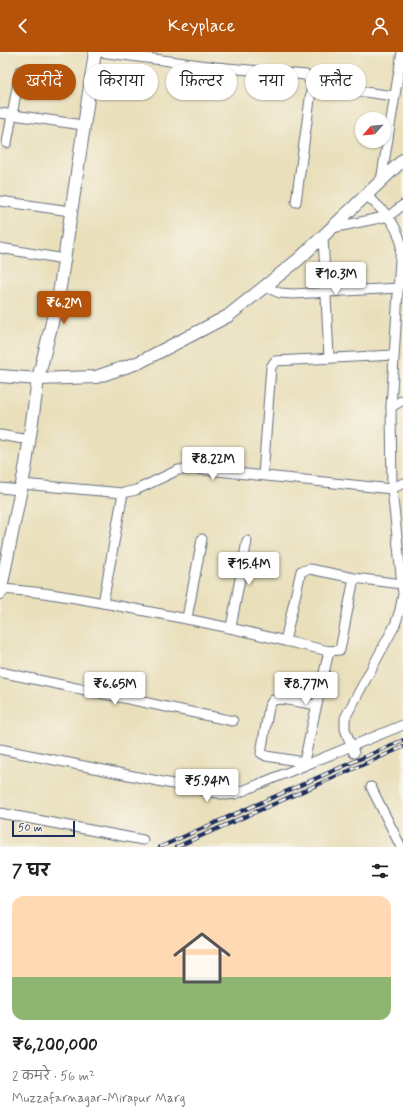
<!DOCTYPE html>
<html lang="hi">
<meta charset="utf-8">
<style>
:root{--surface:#fff;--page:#f2f2f2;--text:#202124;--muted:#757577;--line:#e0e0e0;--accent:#b45309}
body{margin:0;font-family:Mynerve,"Playpen Sans Deva",sans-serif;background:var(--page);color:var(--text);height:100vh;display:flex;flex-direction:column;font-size:15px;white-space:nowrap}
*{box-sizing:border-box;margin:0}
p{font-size:13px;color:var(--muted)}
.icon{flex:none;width:22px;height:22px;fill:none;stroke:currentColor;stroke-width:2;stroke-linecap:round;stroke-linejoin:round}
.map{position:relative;height:795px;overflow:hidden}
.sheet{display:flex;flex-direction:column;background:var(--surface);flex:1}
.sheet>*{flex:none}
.top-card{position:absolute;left:12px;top:12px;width:379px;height:36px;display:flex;gap:8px}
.needle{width:26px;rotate:243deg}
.buttons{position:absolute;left:355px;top:60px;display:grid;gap:8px}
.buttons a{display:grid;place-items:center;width:36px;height:36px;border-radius:50%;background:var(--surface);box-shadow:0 1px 3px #0004;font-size:20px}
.scale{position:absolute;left:12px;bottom:10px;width:63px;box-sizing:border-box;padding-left:4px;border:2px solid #1b2f5e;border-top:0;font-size:11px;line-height:14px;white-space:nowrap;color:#1b2f5e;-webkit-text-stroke:3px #f7f3e8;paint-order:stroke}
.price{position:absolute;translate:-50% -34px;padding:0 9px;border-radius:4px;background:#fff;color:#222;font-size:13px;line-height:26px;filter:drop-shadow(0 1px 2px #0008)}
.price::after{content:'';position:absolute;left:50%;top:24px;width:12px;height:9px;margin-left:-6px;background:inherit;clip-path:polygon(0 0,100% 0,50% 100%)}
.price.selected{background:var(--accent);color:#fff}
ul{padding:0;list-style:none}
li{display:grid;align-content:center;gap:8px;height:212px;padding:0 12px}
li+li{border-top:1px solid var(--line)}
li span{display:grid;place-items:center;height:124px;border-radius:12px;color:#555}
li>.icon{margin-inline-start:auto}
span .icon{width:72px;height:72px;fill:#fffc;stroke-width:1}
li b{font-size:17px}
h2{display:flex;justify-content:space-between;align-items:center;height:48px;padding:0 12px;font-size:17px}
.chip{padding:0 14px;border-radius:18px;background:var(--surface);box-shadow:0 1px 3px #0004;font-size:14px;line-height:36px}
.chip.selected{background:var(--accent);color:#fff}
header{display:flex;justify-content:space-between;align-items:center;height:52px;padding:0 12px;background:var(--accent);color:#fff;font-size:18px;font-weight:600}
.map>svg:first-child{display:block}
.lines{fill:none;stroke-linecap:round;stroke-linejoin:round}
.street-casing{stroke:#636d7e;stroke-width:11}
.secondary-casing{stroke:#636d7e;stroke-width:14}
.street{stroke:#fff;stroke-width:9}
.secondary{stroke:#fff;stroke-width:12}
.rail-casing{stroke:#1b2f5e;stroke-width:4}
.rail{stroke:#f7f3e8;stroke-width:2.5;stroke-dasharray:8;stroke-linecap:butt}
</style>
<header><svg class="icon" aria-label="back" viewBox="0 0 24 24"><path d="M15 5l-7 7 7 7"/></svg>Keyplace<svg class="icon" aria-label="person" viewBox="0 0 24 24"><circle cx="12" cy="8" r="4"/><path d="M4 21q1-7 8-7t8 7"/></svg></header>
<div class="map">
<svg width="403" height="795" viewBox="0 0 403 795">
<rect width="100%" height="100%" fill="#f7f3e8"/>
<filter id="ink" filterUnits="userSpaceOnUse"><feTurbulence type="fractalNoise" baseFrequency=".025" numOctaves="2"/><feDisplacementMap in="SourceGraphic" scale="8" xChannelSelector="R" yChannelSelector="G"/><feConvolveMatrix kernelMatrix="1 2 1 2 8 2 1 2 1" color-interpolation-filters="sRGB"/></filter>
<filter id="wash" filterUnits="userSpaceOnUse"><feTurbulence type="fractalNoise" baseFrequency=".012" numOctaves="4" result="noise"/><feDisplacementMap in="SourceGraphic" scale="16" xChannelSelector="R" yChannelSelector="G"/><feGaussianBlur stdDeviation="0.9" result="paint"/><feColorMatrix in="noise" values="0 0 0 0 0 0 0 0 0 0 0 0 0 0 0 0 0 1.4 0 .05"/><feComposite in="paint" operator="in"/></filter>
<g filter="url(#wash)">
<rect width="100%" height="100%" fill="#e9dfba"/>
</g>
<g filter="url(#ink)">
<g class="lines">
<defs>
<g id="street">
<path d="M 100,0 L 216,15 L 306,23 L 312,33 L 311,40 L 296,150"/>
<path d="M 343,37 L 394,44"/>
<path d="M 0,61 L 83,73"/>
<path d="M 7,91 L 20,19"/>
<path d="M 381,129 L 402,0"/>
<path d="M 0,149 L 70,159"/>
<path d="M 332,176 L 389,164 L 403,153"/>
<path d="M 323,184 L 329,305"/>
<path d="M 0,196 L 64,207"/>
<path d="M 265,235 L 280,241 L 293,242 L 398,236"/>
<path d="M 391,355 L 403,348"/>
<path d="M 0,383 L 29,388"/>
<path d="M 263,423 L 271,315 L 275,309 L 394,303"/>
<path d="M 22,432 L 123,441 L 136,438 L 178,418 L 197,417 L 392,437 L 403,431"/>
<path d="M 0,436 L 21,438"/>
<path d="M 354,526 L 340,598 L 329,599 L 285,589 L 301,519 L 310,517 L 354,526 L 402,532"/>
<path d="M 0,537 C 41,539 83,547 124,555 C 178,565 231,575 285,589"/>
<path d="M 103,551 L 123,441"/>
<path d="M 187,566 L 202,487"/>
<path d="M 231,575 L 247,489"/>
<path d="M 0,620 L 233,669"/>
<path d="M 0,697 L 227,743 L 235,742 L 403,673"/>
<path d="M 354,701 L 345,677 L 345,666 L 395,573 L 400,558 L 403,542 L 392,437 L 391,355 L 401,191 C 396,170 382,157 366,143"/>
<path d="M 304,710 L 266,704 L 261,701 L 269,655 L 273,648 L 282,647 L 317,653"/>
<path d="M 303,714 L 329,599"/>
<path d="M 371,735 L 401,795"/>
<path d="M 0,761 L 143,788"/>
</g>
<g id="secondary">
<path d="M 0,324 L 38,327 L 96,325 L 140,310 L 228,264 L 299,207 L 403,108"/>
<path d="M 0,541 L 26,412 L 38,327 L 59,242 L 95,0"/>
</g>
</defs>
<!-- street casing -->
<use href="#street" class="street-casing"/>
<!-- secondary casing -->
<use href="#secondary" class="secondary-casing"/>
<!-- street -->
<use href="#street" class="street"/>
<!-- secondary -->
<use href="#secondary" class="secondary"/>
<defs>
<g id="rail">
<path d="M 160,795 L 403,688"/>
<path d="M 176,795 L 403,695"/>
</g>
</defs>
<!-- rail casing -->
<use href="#rail" class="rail-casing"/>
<!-- rail -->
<use href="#rail" class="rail"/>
</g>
</g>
</svg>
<div class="buttons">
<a><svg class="needle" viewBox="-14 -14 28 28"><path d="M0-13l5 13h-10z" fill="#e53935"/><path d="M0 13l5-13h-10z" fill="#757577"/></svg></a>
</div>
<div class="scale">50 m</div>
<b class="price" style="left:336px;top:244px">₹10.3M</b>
<b class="price selected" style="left:64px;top:273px">₹6.2M</b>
<b class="price" style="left:213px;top:429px">₹8.22M</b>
<b class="price" style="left:249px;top:534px">₹15.4M</b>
<b class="price" style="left:115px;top:654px">₹6.65M</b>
<b class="price" style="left:306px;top:654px">₹8.77M</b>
<b class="price" style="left:207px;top:751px">₹5.94M</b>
<div class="top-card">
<a class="chip selected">खरीदें</a>
<a class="chip">किराया</a>
<a class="chip">फ़िल्टर</a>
<a class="chip">नया</a>
<a class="chip">फ़्लैट</a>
</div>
</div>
<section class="sheet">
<h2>7 घर<svg class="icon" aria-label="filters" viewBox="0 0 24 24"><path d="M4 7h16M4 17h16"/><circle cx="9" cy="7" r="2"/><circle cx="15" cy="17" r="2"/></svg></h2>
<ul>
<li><span style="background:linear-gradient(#ffd9b3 65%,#8fb573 0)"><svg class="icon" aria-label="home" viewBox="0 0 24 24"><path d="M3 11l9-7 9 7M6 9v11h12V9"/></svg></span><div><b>₹6,200,000</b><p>2 कमरे · 56 m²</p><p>Muzzafarnagar-Mirapur Marg</p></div></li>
</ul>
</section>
